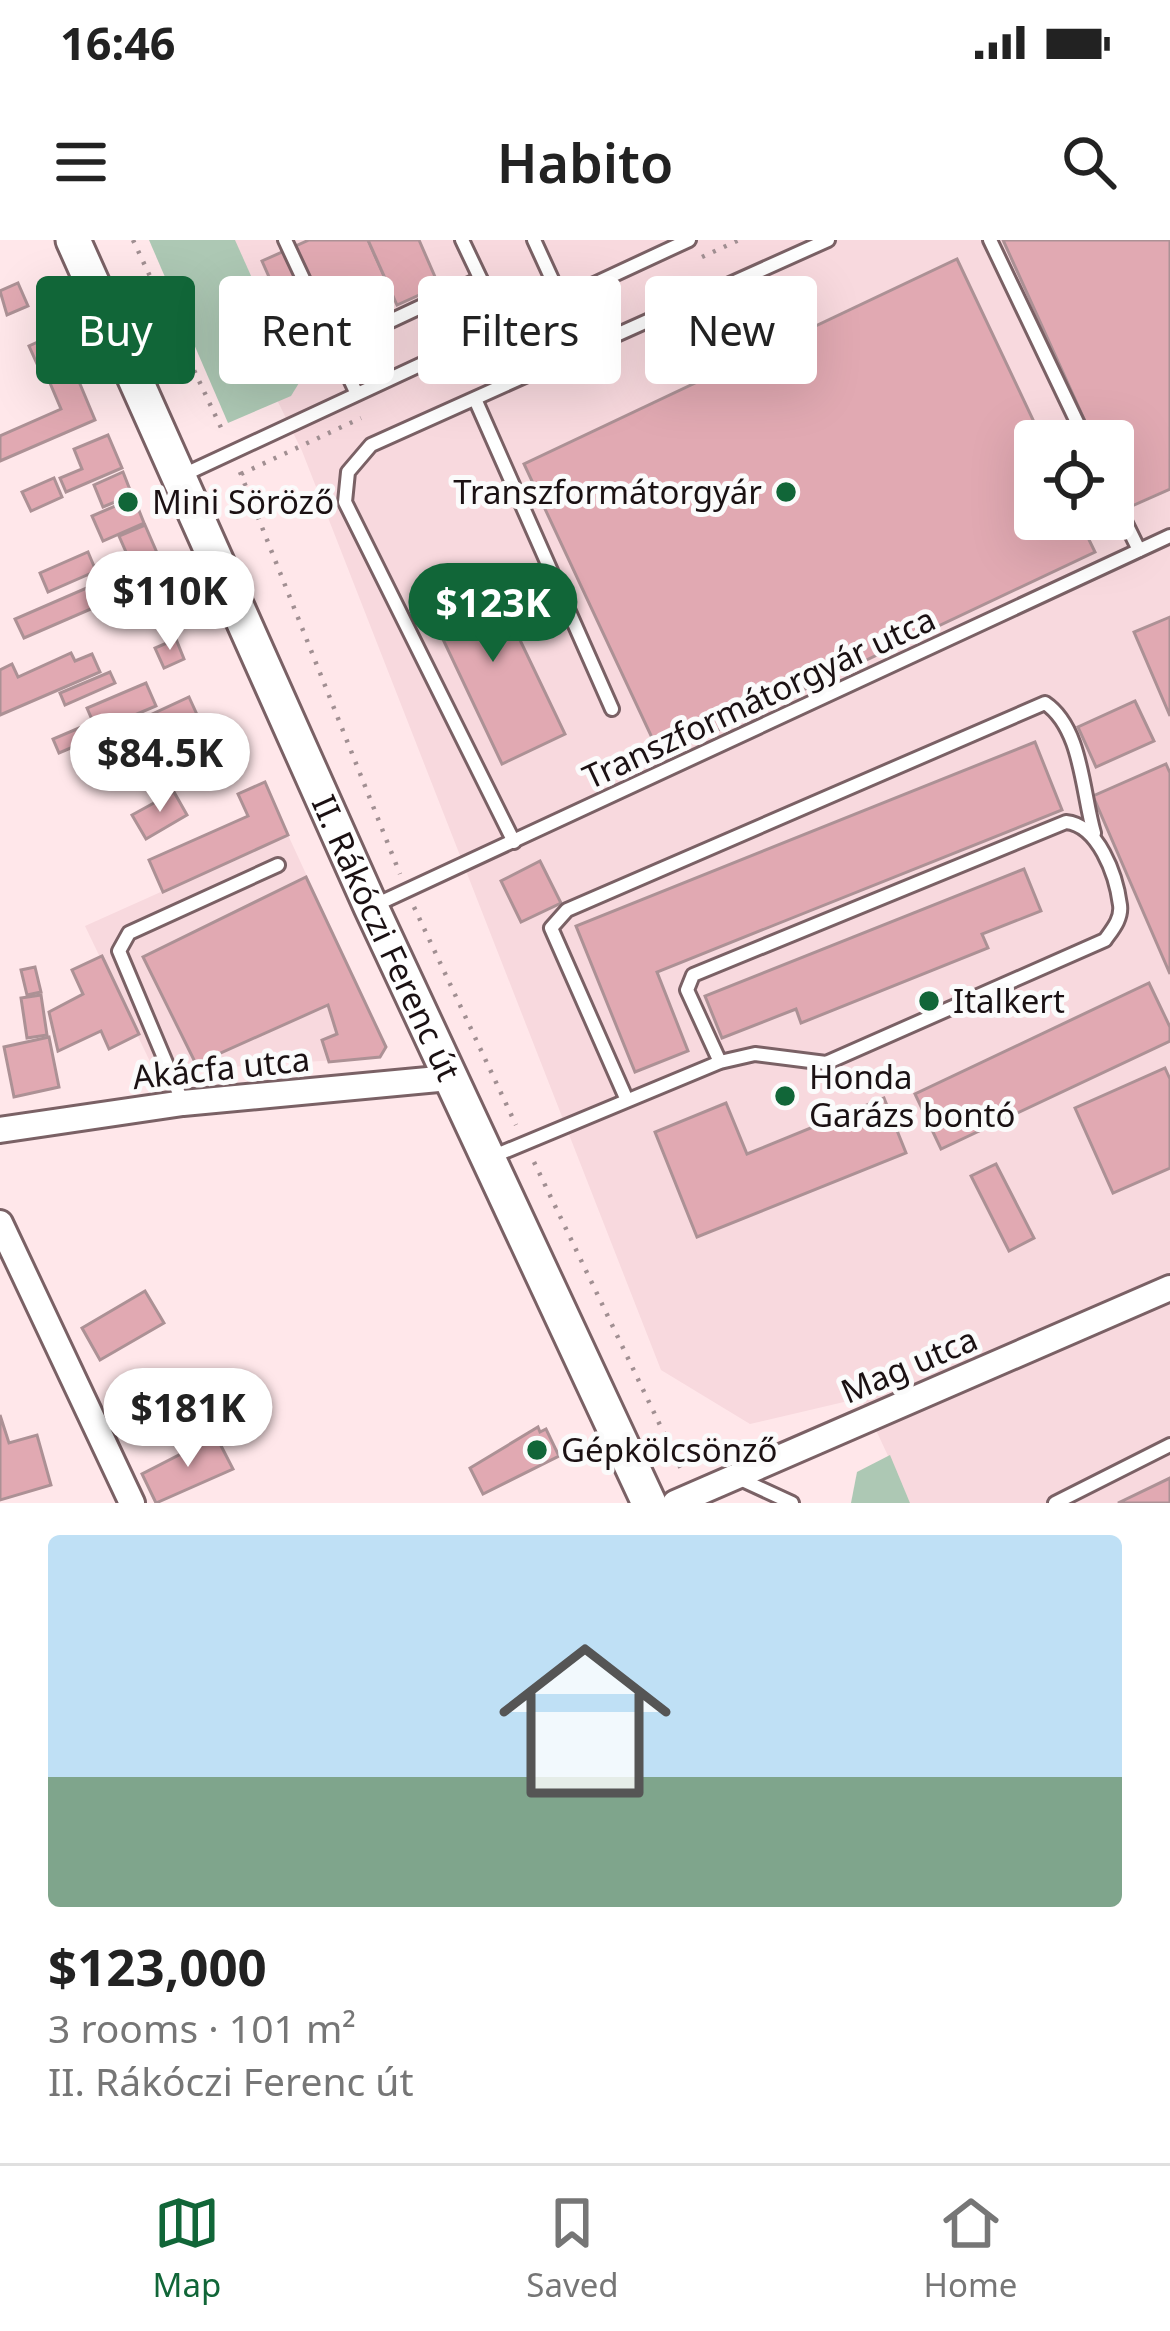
<!DOCTYPE html>
<meta charset="utf-8">
<style>
:root{--surface:#fff;--page:#f6f6f6;--text:#222;--muted:#767676;--line:#e0e0e0;--accent:#116638}
body{margin:0;font-family:"Noto Sans",sans-serif;background:var(--page);color:var(--text);height:100vh;display:flex;flex-direction:column;font-size:45px;white-space:nowrap}
*{box-sizing:border-box;margin:0}
p{font-size:39px;color:var(--muted)}
.icon{flex:none;width:66px;height:66px;fill:none;stroke:currentColor;stroke-width:2;stroke-linecap:round;stroke-linejoin:round}
.map{position:relative;height:1263px;overflow:hidden}
.details{display:flex;flex-direction:column;background:var(--surface);flex:1}
.details>*{flex:none}
.top-card{position:absolute;left:36px;top:36px;width:1098px;height:108px;display:flex;gap:24px}
.tools{position:absolute;left:1014px;top:180px;display:grid;gap:24px}
.tools a{display:grid;place-items:center;width:120px;height:120px;border-radius:12px;background:var(--surface);box-shadow:0 12px 48px #0002;font-size:60px}
.price{position:absolute;translate:-50% -102px;padding:0 27px;border-radius:42px;background:#fff;color:#222;font-size:39px;line-height:78px;filter:drop-shadow(0 3px 6px #0008)}
.price::after{content:'';position:absolute;left:50%;top:72px;width:36px;height:27px;margin-left:-18px;background:inherit;clip-path:polygon(0 0,100% 0,50% 100%)}
.price.active{background:var(--accent);color:#fff}
ul{padding:0;list-style:none}
li{display:grid;align-content:center;gap:24px;height:636px;padding:0 48px}
li+li{border-top:3px solid var(--line)}
li span{display:grid;place-items:center;height:372px;border-radius:12px;color:#555}
li>.icon{margin-inline-start:auto}
span .icon{width:216px;height:216px;fill:#fffc;stroke-width:1}
li b{font-size:51px}
.tag{padding:0 42px;border-radius:12px;background:var(--surface);box-shadow:0 12px 48px #0002;font-size:42px;line-height:108px}
.tag.active{background:var(--accent);color:#fff}
.status{display:flex;justify-content:space-between;align-items:center;height:84px;padding:0 60px;background:var(--surface);direction:ltr}
.status svg{height:33px;fill:currentColor}
header{display:flex;justify-content:space-between;align-items:center;height:156px;padding:0 48px;background:var(--surface);font-size:54px;font-weight:600}
.tabs{display:flex;justify-content:space-around;align-items:center;height:168px;border-top:3px solid var(--line);background:var(--surface);font-size:33px;color:var(--muted)}
.tabs a{display:grid;justify-items:center;gap:6px}
.tabs .active{color:var(--accent)}
.map>svg:first-child{display:block}
.built{fill:#f8d9de;fill-rule:evenodd}
.green{fill:#adc8b4}
.building{fill:#e1a9b2;stroke:#ac9195;stroke-width:3}
.lines{fill:none;stroke-linecap:round;stroke-linejoin:round}
.lane-casing{stroke:#7a6165;stroke-width:18}
.street-casing{stroke:#7a6165;stroke-width:30}
.secondary-casing{stroke:#7a6165;stroke-width:39}
.path{stroke:#a18f92;stroke-width:4.5;stroke-dasharray:3 9;stroke-linecap:butt}
.lane{stroke:#fff;stroke-width:12}
.street{stroke:#fff;stroke-width:24}
.secondary{stroke:#fff;stroke-width:33}
.poi-dot{fill:#116638;stroke:#fbfbfb;stroke-width:4.5}
.labels{text-anchor:middle;stroke-width:10;stroke-linejoin:round;paint-order:stroke}
.poi-label{font-size:33px;fill:#1b1113;stroke:#fbfbfb;text-anchor:start}
.street-label{font-size:33px;fill:#1b1113;stroke:#fbfbfb}
</style>
<div class="status"><b>16:46</b><svg viewBox="0 0 49 12"><path d="M0 12V9h3v3zM5 12V6h3v6zM10 12V3h3v9zM15 12V0h3v12zM26 1h20v11H26zM47 4h2v5h-2z"/></svg></div>
<header><svg class="icon" aria-label="menu" viewBox="0 0 24 24"><path d="M4 6h16M4 12h16M4 18h16"/></svg>Habito<svg class="icon" aria-label="search" viewBox="0 0 24 24"><circle cx="10" cy="10" r="6"/><path d="M15 15l6 6"/></svg></header>
<div class="map">
<svg width="1170" height="1263" viewBox="0 0 1170 1263">
<rect width="100%" height="100%" fill="#ffe7ea"/>
<!-- built -->
<g class="built">
<path d="M 199,0 L 1170,0 L 1170,1263 L 910,1263 L 861,1158 L 750,1184 L 661,1130 L 302,211 ZM 1035,201 L 1113,201 L 1113,279 L 1035,279 Z"/>
<path d="M 288,595 L 386,807 L 380,817 L 155,832 L 85,686 Z"/>
</g>
<!-- green -->
<g class="green">
<path d="M 149,0 L 235,0 L 299,143 L 291,156 L 228,183 Z"/>
<path d="M 890,1215 L 910,1263 L 851,1263 L 857,1232 Z"/>
</g>
<!-- building -->
<g class="building">
<path d="M 309,0 L 368,0 L 388,45 L 292,89 L 262,21 Z"/>
<path d="M 368,0 L 419,0 L 439,46 L 397,65 Z"/>
<path d="M 1003,0 L 1170,0 L 1170,249 L 1125,269 L 1113,242 L 1113,201 L 1094,201 Z"/>
<path d="M 957,19 L 1043,201 L 1035,201 L 1035,279 L 1079,279 L 1095,312 L 661,517 L 524,224 Z"/>
<path d="M 18,43 L 28,66 L 7,75 L 0,51 Z"/>
<path d="M 51,96 L 60,116 L 38,126 L 29,106 Z"/>
<path d="M 75,132 L 95,180 L 0,221 L 0,196 L 61,169 L 50,143 Z"/>
<path d="M 108,195 L 122,228 L 66,252 L 60,238 L 82,229 L 74,209 Z"/>
<path d="M 123,232 L 132,255 L 103,267 L 94,245 Z"/>
<path d="M 54,238 L 62,257 L 31,271 L 22,252 Z"/>
<path d="M 134,258 L 144,283 L 103,301 L 92,276 Z"/>
<path d="M 145,285 L 167,336 L 24,398 L 15,379 L 133,328 L 119,296 Z"/>
<path d="M 88,312 L 96,331 L 48,352 L 40,333 Z"/>
<path d="M 484,325 L 565,494 L 502,524 L 422,355 Z"/>
<path d="M 1170,377 L 1170,476 L 1134,392 Z"/>
<path d="M 176,399 L 184,419 L 164,428 L 155,408 Z"/>
<path d="M 71,413 L 75,421 L 92,414 L 100,432 L 0,475 L 0,430 L 12,424 L 18,437 Z"/>
<path d="M 110,432 L 115,443 L 65,465 L 60,453 Z"/>
<path d="M 146,443 L 156,466 L 97,491 L 87,468 Z"/>
<path d="M 189,457 L 204,490 L 136,522 L 120,489 Z"/>
<path d="M 1135,461 L 1154,501 L 1096,527 L 1078,487 Z"/>
<path d="M 79,488 L 85,502 L 59,513 L 53,499 Z"/>
<path d="M 1035,502 L 1062,570 L 657,732 L 688,811 L 635,832 L 576,686 Z"/>
<path d="M 1166,524 L 1170,533 L 1170,734 L 1093,556 Z"/>
<path d="M 265,542 L 288,595 L 163,652 L 149,620 L 248,576 L 238,554 Z"/>
<path d="M 174,552 L 187,575 L 146,599 L 132,575 Z"/>
<path d="M 540,621 L 561,663 L 521,682 L 501,641 Z"/>
<path d="M 1024,629 L 1041,671 L 982,694 L 988,708 L 801,783 L 796,769 L 722,798 L 705,756 Z"/>
<path d="M 306,637 L 386,807 L 380,817 L 329,822 L 322,800 L 337,794 L 328,765 L 196,824 L 143,717 Z"/>
<path d="M 102,716 L 139,794 L 109,809 L 101,791 L 58,811 L 49,772 L 83,754 L 72,730 Z"/>
<path d="M 35,727 L 41,752 L 27,755 L 21,730 Z"/>
<path d="M 1149,743 L 1170,787 L 1170,801 L 941,909 L 915,854 Z"/>
<path d="M 41,755 L 47,795 L 27,798 L 21,758 Z"/>
<path d="M 49,797 L 59,847 L 14,857 L 4,807 Z"/>
<path d="M 1165,828 L 1170,839 L 1170,928 L 1113,953 L 1075,868 Z"/>
<path d="M 884,858 L 906,913 L 697,997 L 655,892 L 726,863 L 747,914 Z"/>
<path d="M 996,924 L 1034,998 L 1009,1011 L 971,936 Z"/>
<path d="M 145,1051 L 164,1083 L 100,1120 L 82,1088 Z"/>
<path d="M 0,1175 L 9,1203 L 37,1195 L 51,1245 L 0,1260 Z"/>
<path d="M 538,1187 L 540,1192 L 546,1189 L 559,1216 L 483,1254 L 470,1228 Z"/>
<path d="M 216,1196 L 233,1229 L 156,1263 L 142,1234 Z"/>
<path d="M 1170,1238 L 1170,1263 L 1118,1263 Z"/>
</g>
<g class="lines">
<defs>
<g id="lane">
<path d="M 285,0 L 356,152"/>
<path d="M 462,0 L 492,63"/>
<path d="M 534,0 L 561,59"/>
<path d="M 990,0 L 1086,201"/>
<path d="M 335,107 L 480,39"/>
<path d="M 475,159 L 612,469"/>
<path d="M 181,236 L 689,0"/>
<path d="M 1113,257 L 1139,310"/>
<path d="M 514,602 L 345,262 L 348,232 L 371,205 L 828,0"/>
<path d="M 371,667 L 1170,296"/>
<path d="M 626,858 L 551,688 L 567,670 L 1045,463 C 1082,488 1082,552 1094,593"/>
<path d="M 183,863 L 119,711 L 129,693 L 278,625"/>
<path d="M 494,916 L 720,822 L 755,814 L 826,823 L 1105,700 C 1112,690 1122,679 1120,665 C 1116,634 1098,585 1066,582 L 693,735 L 687,750 L 720,822"/>
<path d="M 736,1237 L 792,1263"/>
<path d="M 1055,1263 L 1170,1205"/>
</g>
<g id="street">
<path d="M 0,890 L 183,863 L 449,838"/>
<path d="M 0,983 L 132,1263"/>
<path d="M 675,1263 L 1170,1048"/>
</g>
<g id="secondary">
<path id="s1" d="M 73,0 L 371,667 L 649,1263"/>
</g>
</defs>
<!-- lane casing -->
<use href="#lane" class="lane-casing"/>
<!-- street casing -->
<use href="#street" class="street-casing"/>
<!-- secondary casing -->
<use href="#secondary" class="secondary-casing"/>
<!-- path -->
<g class="path">
<path d="M 133,0 L 224,194"/>
<path d="M 702,17 L 739,0"/>
<path d="M 240,232 L 400,634"/>
<path d="M 241,234 L 361,178"/>
<path d="M 231,273 L 253,263"/>
<path d="M 414,667 L 516,885"/>
<path d="M 534,922 L 682,1231"/>
</g>
<!-- lane -->
<use href="#lane" class="lane"/>
<!-- street -->
<use href="#street" class="street"/>
<!-- secondary -->
<use href="#secondary" class="secondary"/>
</g>
<!-- markers -->
<g class="poi-dot">
<circle cx="786" cy="252" r="12"/>
<circle cx="128" cy="262" r="12"/>
<circle cx="929" cy="761" r="12"/>
<circle cx="785" cy="856" r="12"/>
<circle cx="537" cy="1210" r="12"/>
</g>
<g class="labels">
<!-- poi labels -->
<g class="poi-label">
<text x="762" y="264" text-anchor="end">Transzformátorgyár</text>
<text x="152" y="274">Mini Söröző</text>
<text x="953" y="773">Italkert</text>
<text x="809" y="849">Honda<tspan x="809" dy="38">Garázs bontó</tspan></text>
<text x="561" y="1222">Gépkölcsönző</text>
</g>
<!-- street labels -->
<g class="street-label">
<text transform="translate(759 458) rotate(-25)" y="12">Transzformátorgyár utca</text>
<text dy="12" stroke="none"><textPath href="#s1" startOffset="765">II. Rákóczi Ferenc út</textPath></text>
<text transform="translate(221 828) rotate(-6)" y="12">Akácfa utca</text>
<text transform="translate(909 1125) rotate(-23)" y="12">Mag utca</text>
</g>
</g>
</svg>
<div class="tools">
<a><svg class="icon" aria-label="locate" viewBox="0 0 24 24"><circle cx="12" cy="12" r="6"/><path d="M12 2v4M12 18v4M2 12h4M18 12h4"/></svg></a>
</div>
<b class="price" style="left:170px;top:413px">$110K</b>
<b class="price active" style="left:493px;top:425px">$123K</b>
<b class="price" style="left:160px;top:575px">$84.5K</b>
<b class="price" style="left:188px;top:1230px">$181K</b>
<div class="top-card">
<a class="tag active">Buy</a>
<a class="tag">Rent</a>
<a class="tag">Filters</a>
<a class="tag">New</a>
</div>
</div>
<section class="details">
<ul>
<li><span style="background:linear-gradient(#bfe0f5 65%,#7fa58c 0)"><svg class="icon" aria-label="home" viewBox="0 0 24 24"><path d="M3 11l9-7 9 7M6 9v11h12V9"/></svg></span><div><b>$123,000</b><p>3 rooms · 101 m²</p><p>II. Rákóczi Ferenc út</p></div></li>
</ul>
</section>
<nav class="tabs">
<a class="active"><svg class="icon" aria-label="map" viewBox="0 0 24 24"><path d="M3 6l6-2 6 2 6-2v14l-6 2-6-2-6 2zM9 4v14M15 6v14"/></svg>Map</a>
<a><svg class="icon" aria-label="saved" viewBox="0 0 24 24"><path d="M7 4h10v16l-5-4-5 4z"/></svg>Saved</a>
<a><svg class="icon" aria-label="home" viewBox="0 0 24 24"><path d="M3 11l9-7 9 7M6 9v11h12V9"/></svg>Home</a>
</nav>
